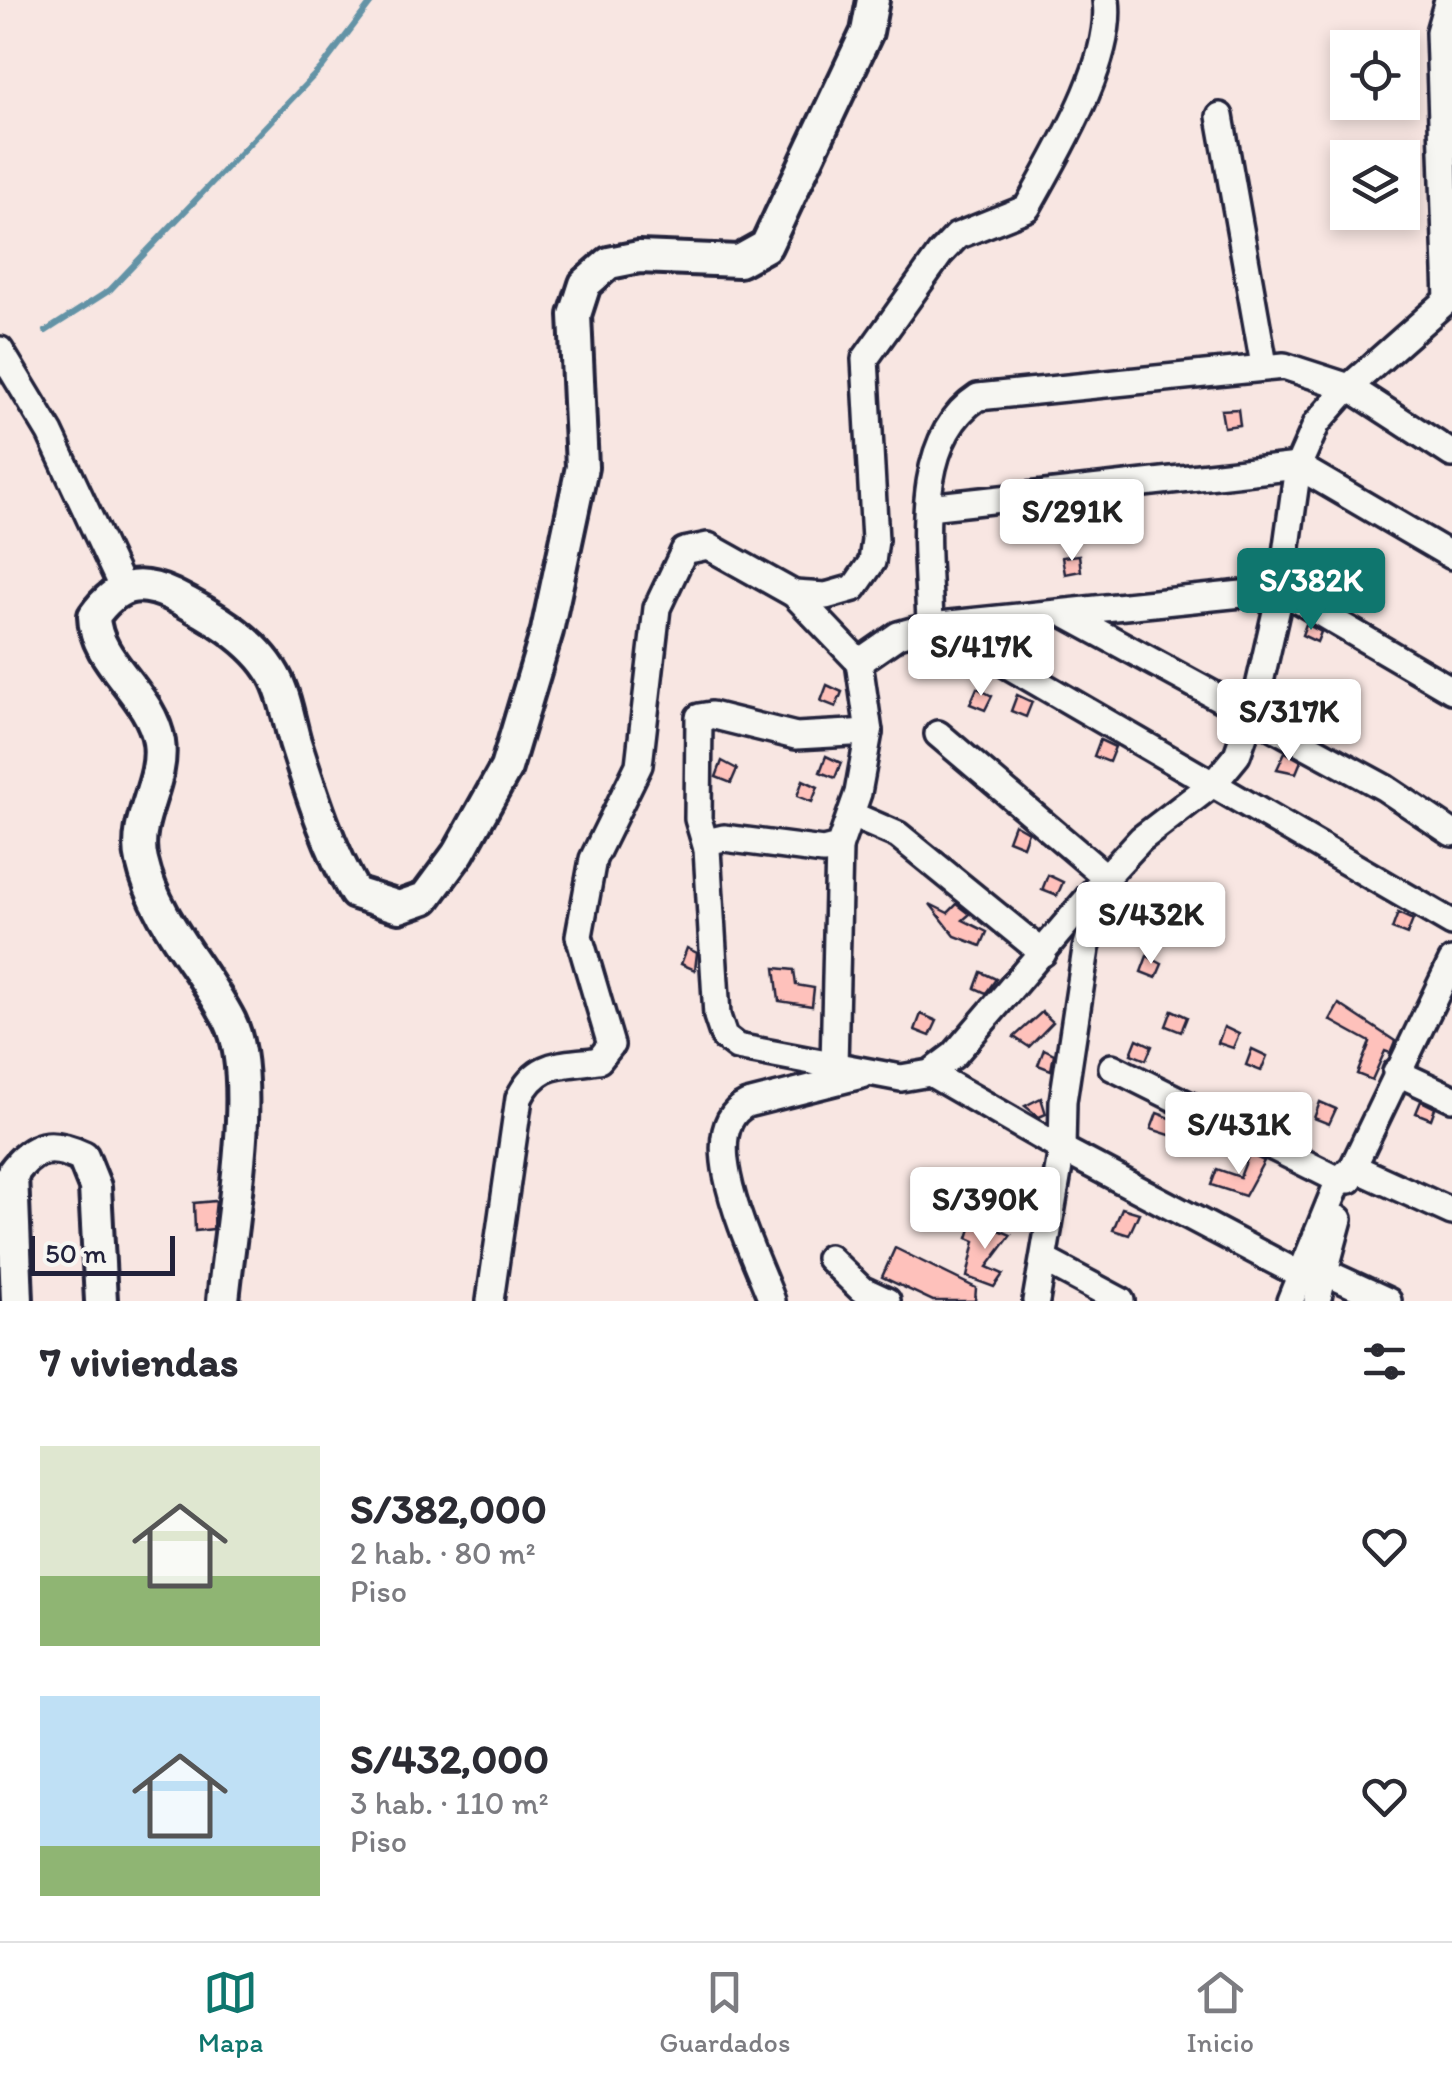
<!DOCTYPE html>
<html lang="es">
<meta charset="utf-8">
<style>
:root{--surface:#fff;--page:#f2f2f3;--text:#2b2b33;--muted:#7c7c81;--line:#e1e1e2;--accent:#0f766e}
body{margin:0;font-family:Itim,sans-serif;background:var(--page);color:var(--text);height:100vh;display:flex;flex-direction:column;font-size:38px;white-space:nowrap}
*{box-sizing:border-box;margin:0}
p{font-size:32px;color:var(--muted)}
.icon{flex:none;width:55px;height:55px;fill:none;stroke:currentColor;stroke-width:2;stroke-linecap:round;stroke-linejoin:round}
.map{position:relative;height:1301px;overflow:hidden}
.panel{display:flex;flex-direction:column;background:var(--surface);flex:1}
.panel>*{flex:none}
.fabs{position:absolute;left:1330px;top:30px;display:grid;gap:20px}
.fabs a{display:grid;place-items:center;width:90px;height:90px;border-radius:0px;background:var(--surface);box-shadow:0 5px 15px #0003;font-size:50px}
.scale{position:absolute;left:30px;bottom:25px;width:145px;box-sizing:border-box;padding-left:10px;border:5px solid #22223b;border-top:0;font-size:28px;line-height:35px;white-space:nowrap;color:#22223b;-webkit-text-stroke:8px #f6f6f2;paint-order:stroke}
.price{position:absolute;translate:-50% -85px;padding:0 22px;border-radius:10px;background:#fff;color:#222;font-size:32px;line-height:65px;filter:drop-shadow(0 2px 5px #0008)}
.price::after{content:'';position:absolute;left:50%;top:60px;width:30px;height:22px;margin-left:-15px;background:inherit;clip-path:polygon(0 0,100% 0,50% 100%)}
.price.current{background:var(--accent);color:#fff}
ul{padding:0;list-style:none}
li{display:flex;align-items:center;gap:30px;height:250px;padding:0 40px}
li span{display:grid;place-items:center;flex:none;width:280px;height:200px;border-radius:0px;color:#555}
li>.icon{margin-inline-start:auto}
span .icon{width:120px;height:120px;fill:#fffc;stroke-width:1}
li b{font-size:42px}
h2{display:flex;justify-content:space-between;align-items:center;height:120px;padding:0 40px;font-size:42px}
.tab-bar{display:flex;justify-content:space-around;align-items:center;height:140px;border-top:2px solid var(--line);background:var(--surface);font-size:28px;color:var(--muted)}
.tab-bar a{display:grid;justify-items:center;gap:5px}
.tab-bar .current{color:var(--accent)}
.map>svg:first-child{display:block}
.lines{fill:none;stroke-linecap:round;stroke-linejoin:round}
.stream{stroke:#6493a6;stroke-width:6}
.building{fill:#fec1bb;stroke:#22223b;stroke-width:2.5}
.minor-casing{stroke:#22223b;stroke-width:32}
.major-casing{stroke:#22223b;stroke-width:38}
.minor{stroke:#f6f6f2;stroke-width:25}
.major{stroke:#f6f6f2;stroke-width:30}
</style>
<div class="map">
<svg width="1452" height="1301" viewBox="0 0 1452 1301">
<rect width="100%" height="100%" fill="#f8e6e2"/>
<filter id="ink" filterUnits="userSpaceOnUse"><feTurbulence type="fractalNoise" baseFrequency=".01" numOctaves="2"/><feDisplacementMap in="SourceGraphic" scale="20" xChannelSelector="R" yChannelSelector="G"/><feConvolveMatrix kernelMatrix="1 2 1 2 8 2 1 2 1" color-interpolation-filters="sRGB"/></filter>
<g filter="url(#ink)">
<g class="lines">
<!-- stream -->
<path class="stream" d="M 46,331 L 110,290 L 323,66 L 373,0"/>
</g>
<!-- building -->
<g class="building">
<path d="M 1238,409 L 1240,425 L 1224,427 L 1221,410 Z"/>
<path d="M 1079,555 L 1081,571 L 1065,574 L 1062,557 Z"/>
<path d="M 1306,624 L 1321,632 L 1317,642 L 1302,635 Z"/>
<path d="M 827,685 L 842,692 L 836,707 L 821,701 Z"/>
<path d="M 977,688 L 992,696 L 985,710 L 970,704 Z"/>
<path d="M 1017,695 L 1032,702 L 1026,717 L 1011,711 Z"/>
<path d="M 1327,709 L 1342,716 L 1336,731 L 1321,724 Z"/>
<path d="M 1100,740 L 1115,747 L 1109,762 L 1094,756 Z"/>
<path d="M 1285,752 L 1301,761 L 1296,773 L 1277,769 Z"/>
<path d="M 826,756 L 841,763 L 835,778 L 820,772 Z"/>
<path d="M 722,761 L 737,769 L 731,783 L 716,777 Z"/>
<path d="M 803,780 L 818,787 L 812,802 L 797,796 Z"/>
<path d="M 1014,824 L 1028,832 L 1023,846 L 1008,840 Z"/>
<path d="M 1048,875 L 1063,882 L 1057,896 L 1042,890 Z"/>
<path d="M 930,904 L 948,913 L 957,904 L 970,914 L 963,920 L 987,932 L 981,946 L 955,936 Z"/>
<path d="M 1398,913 L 1413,920 L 1407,935 L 1392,929 Z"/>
<path d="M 687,948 L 697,953 L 695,970 L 681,964 Z"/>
<path d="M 1147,956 L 1162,964 L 1156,978 L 1141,972 Z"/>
<path d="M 775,968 L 794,970 L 796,985 L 814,988 L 812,1006 L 779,1001 Z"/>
<path d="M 981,972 L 996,979 L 986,993 L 975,988 Z"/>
<path d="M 1339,1004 L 1395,1041 L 1390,1053 L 1385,1051 L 1372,1080 L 1357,1074 L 1370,1042 L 1330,1020 Z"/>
<path d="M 1172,1010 L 1187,1017 L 1181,1032 L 1166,1026 Z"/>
<path d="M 1042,1012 L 1053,1022 L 1029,1047 L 1014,1037 Z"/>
<path d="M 921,1014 L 937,1021 L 930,1036 L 915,1030 Z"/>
<path d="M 1224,1027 L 1239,1034 L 1233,1048 L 1218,1043 Z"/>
<path d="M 1137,1039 L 1152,1046 L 1146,1060 L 1131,1054 Z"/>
<path d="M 1044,1049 L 1054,1054 L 1051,1070 L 1038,1065 Z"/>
<path d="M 1252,1049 L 1267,1056 L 1261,1071 L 1246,1065 Z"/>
<path d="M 1041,1098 L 1046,1114 L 1039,1117 L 1025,1106 Z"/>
<path d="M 1421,1101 L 1435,1108 L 1431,1119 L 1416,1113 Z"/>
<path d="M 1320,1102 L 1336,1109 L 1329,1124 L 1314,1118 Z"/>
<path d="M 1157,1113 L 1192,1126 L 1185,1140 L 1151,1129 Z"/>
<path d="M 1249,1154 L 1264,1161 L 1245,1196 L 1211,1185 L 1217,1169 L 1240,1177 Z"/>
<path d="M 216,1201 L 213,1229 L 195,1231 L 194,1203 Z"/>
<path d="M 1122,1208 L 1139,1213 L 1129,1235 L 1113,1230 Z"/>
<path d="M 974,1219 L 1011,1235 L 987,1267 L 1003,1274 L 994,1287 L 967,1277 L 975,1241 L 968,1238 Z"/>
<path d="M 895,1248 L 976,1288 L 975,1301 L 933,1301 L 882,1277 Z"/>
</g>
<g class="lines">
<defs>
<g id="minor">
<path d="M 1220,116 L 1264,365"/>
<path d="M 1448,300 L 1439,32 L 1448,0"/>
<path d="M 0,350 L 50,433 L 122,587"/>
<path d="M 1452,454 L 1349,387 L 1284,366 L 978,397 C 909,442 929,556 930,626 L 980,649 L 1452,923"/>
<path d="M 928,507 L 1298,466 L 1452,556"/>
<path d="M 794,594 L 826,596 L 854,588 L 872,562 L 875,540 L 865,359 L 940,254 L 957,236 L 1027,208 C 1056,155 1114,61 1106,0"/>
<path d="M 1063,613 L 1385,788 L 1452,833"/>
<path d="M 859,662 L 898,635 L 930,626 L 1281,590 L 1452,690"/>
<path d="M 852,815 L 898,835 L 1043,953"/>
<path d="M 707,849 L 698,819 L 699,717 L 711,715 L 796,736 L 869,732"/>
<path d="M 834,1066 L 839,847"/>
<path d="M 1112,1067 L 1339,1180"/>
<path d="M 1396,1072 L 1452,1098"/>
<path d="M 930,1073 L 1062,1149 L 1301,1275"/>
<path d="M 1350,1180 L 1353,1167 L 1452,1212"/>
<path d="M 829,1258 L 861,1289 L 887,1301"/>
<path d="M 1044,1260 L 1121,1301"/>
<path d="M 1325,1272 L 1388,1301"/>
<path d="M 490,1301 L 519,1098 C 538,1060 561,1066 599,1060 L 611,1045 L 579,936 L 593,859 L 639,765 L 657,608 L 684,551 L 708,546 L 794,594 L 859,662 L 869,732 L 858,793 L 839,847 L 823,851 L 724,838 L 711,841 L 707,849 L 717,1016 L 724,1037 L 737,1047 L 901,1078 L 930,1073 L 954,1055 L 1106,877 L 938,734"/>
<path d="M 772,1301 C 756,1256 690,1131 747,1104 L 862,1075"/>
<path d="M 1036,1301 L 1062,1149 L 1063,1101 L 1086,949 L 1106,877 L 1141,839 L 1214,783 L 1237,755 L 1255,704 L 1281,590 L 1298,466 L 1317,423 L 1349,387 L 1452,296"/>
<path d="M 1290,1301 L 1339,1180 L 1353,1167 L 1452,961"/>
<path d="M 1317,1301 L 1339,1219"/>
</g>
<g id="major">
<path d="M 17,1301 L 12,1174 C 33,1145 51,1142 83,1157 L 95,1187 L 101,1301"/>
<path d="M 223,1301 C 229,1232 259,1080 230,1021 C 203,968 155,920 142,861 C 132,820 165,783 159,742 C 151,693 95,663 94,616 C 117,584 138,579 172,595 C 208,613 254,639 274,675 C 285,694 289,721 295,742 C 311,792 328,847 355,893 L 399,907 L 425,898 L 459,852 L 506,768 L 547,631 L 582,467 L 575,315 L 585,284 L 609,263 L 639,257 L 739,261 L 766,246 L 867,32 L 873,0"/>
</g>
</defs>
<!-- minor casing -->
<use href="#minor" class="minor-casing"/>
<!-- major casing -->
<use href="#major" class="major-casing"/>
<!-- minor -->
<use href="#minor" class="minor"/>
<!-- major -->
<use href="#major" class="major"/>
</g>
</g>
</svg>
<div class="fabs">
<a><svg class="icon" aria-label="locate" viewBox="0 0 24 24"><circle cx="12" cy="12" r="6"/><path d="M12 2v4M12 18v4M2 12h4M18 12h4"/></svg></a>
<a><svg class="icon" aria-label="layers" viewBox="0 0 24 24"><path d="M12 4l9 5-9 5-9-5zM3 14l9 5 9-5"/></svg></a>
</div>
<div class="scale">50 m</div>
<b class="price" style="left:1072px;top:564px">S/291K</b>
<b class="price current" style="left:1311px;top:633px">S/382K</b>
<b class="price" style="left:981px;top:699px">S/417K</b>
<b class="price" style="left:1289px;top:764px">S/317K</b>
<b class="price" style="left:1151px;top:967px">S/432K</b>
<b class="price" style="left:1239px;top:1177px">S/431K</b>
<b class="price" style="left:985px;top:1252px">S/390K</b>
</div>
<section class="panel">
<h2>7 viviendas<svg class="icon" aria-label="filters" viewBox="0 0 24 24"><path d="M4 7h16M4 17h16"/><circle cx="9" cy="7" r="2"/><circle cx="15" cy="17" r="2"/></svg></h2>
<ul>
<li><span style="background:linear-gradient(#dfe7d0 65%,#8fb573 0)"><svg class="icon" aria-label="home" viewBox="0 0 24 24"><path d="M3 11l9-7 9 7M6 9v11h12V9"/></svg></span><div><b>S/382,000</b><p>2 hab. · 80 m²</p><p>Piso</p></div><svg class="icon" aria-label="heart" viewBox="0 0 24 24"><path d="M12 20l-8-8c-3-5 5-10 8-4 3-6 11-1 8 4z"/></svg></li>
<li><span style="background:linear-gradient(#bfe0f5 75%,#8fb573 0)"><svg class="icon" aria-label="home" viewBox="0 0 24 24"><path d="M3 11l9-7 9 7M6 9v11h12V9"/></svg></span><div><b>S/432,000</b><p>3 hab. · 110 m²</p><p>Piso</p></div><svg class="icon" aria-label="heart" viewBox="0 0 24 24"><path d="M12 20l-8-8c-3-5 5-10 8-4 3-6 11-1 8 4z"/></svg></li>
</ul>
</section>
<nav class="tab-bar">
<a class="current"><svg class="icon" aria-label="map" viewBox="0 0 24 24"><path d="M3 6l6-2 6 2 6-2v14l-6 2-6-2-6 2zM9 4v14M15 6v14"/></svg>Mapa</a>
<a><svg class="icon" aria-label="saved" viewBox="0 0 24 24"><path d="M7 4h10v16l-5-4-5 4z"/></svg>Guardados</a>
<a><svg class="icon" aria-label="home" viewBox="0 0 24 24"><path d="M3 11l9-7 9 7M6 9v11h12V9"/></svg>Inicio</a>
</nav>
